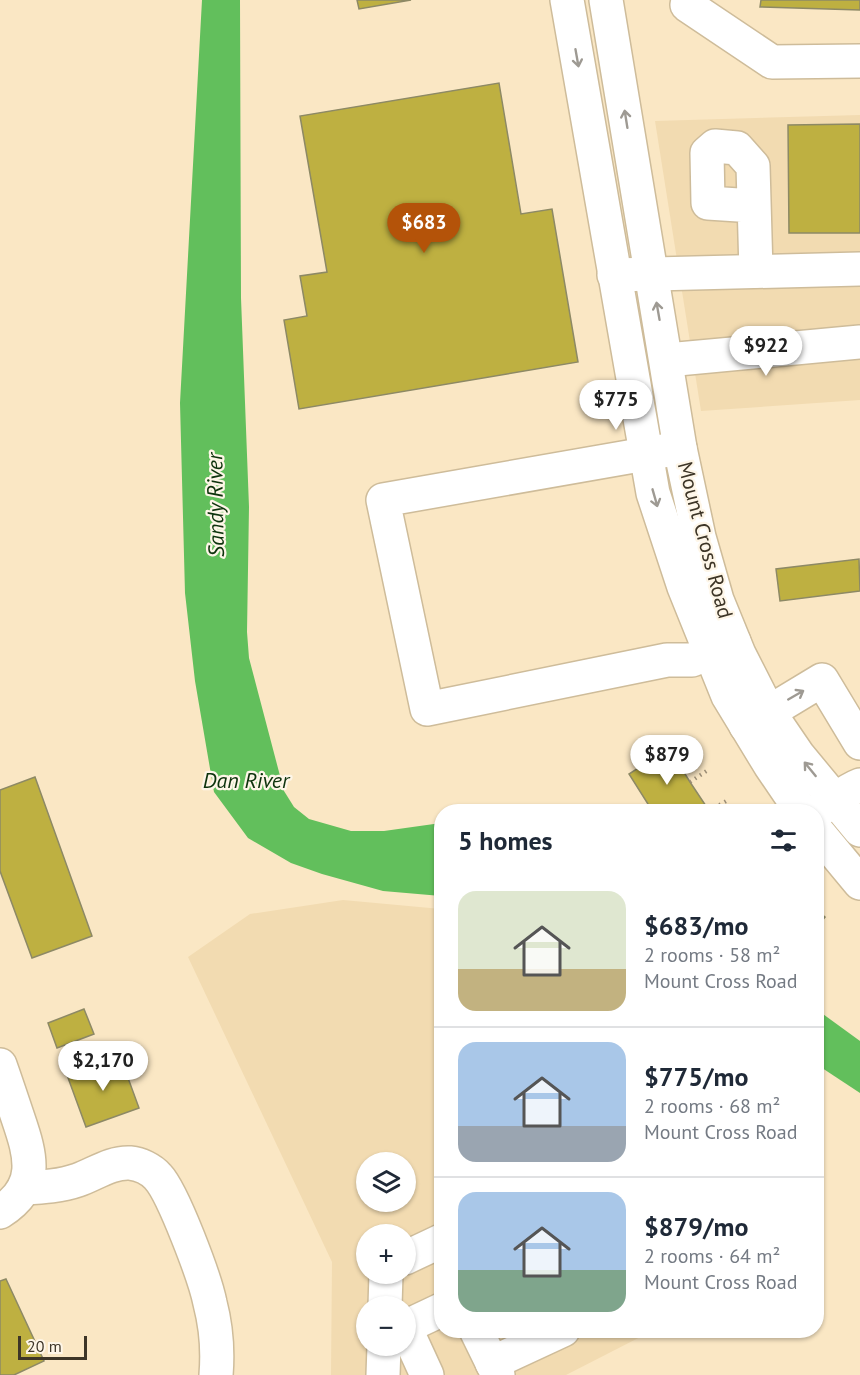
<!DOCTYPE html>
<meta charset="utf-8">
<style>
:root{--surface:#fff;--page:#f6f6f7;--text:#1f2937;--muted:#747a83;--line:#e0e1e3;--accent:#b45309}
body{margin:0;font-family:"PT Sans",sans-serif;background:var(--page);color:var(--text);height:100vh;display:flex;flex-direction:column;font-size:22px;white-space:nowrap}
*{box-sizing:border-box;margin:0}
p{font-size:20px;color:var(--muted)}
.icon{flex:none;width:33px;height:33px;fill:none;stroke:currentColor;stroke-width:2;stroke-linecap:round;stroke-linejoin:round}
.map{position:relative;flex:1;overflow:hidden}
.panel{position:absolute;left:434px;top:804px;width:390px;height:534px;display:flex;flex-direction:column;background:var(--surface);border-radius:24px;box-shadow:0 2px 4px #0004}
.panel>*{flex:none}
.tools{position:absolute;left:356px;top:1152px;display:grid;gap:12px}
.tools a{display:grid;place-items:center;width:60px;height:60px;border-radius:50%;background:var(--surface);box-shadow:0 2px 4px #0004;font-size:30px}
.scale{position:absolute;left:18px;bottom:15px;width:69px;box-sizing:border-box;padding-left:6px;border:3px solid #3d3527;border-top:0;font-size:16px;line-height:21px;white-space:nowrap;color:#3d3527;-webkit-text-stroke:4px #fef6e8;paint-order:stroke}
.price{position:absolute;translate:-50% -51px;padding:0 14px;border-radius:21px;background:#fff;color:#222;font-size:20px;line-height:39px;filter:drop-shadow(0 2px 3px #0008)}
.price::after{content:'';position:absolute;left:50%;top:36px;width:18px;height:14px;margin-left:-9px;background:inherit;clip-path:polygon(0 0,100% 0,50% 100%)}
.price.active{background:var(--accent);color:#fff}
ul{padding:0;list-style:none}
li{display:flex;align-items:center;gap:18px;height:150px;padding:0 24px}
li+li{border-top:2px solid var(--line)}
li span{display:grid;place-items:center;flex:none;width:168px;height:120px;border-radius:18px;color:#555}
li>.icon{margin-inline-start:auto}
span .icon{width:72px;height:72px;fill:#fffc;stroke-width:1}
li b{font-size:26px}
h2{display:flex;justify-content:space-between;align-items:center;height:72px;padding:0 24px;font-size:26px}
.map>svg:first-child{display:block}
.built{fill:#f2dbb1;fill-rule:evenodd}
.water{fill:#62bf5c}
.building{fill:#beb041;stroke:#8d8965;stroke-width:1.5}
.lines{fill:none;stroke-linecap:round;stroke-linejoin:round}
.minor-casing{stroke:#cebc9a;stroke-width:36}
.major-casing{stroke:#cebc9a;stroke-width:36}
.path{stroke:#9c8e76;stroke-width:4;stroke-dasharray:1.5 4.5;stroke-linecap:butt}
.minor{stroke:#fff;stroke-width:33}
.major{stroke:#fff;stroke-width:33}
.oneway{stroke:#9e9a93}
.labels{text-anchor:middle;stroke-width:4.5;stroke-linejoin:round;paint-order:stroke}
.street-label{font-size:21px;fill:#3d3527;stroke:#fef6e8}
.water-label{font-size:22px;font-style:italic;fill:#0d330c;stroke:#fef6e8}
</style>
<div class="map">
<svg width="860" height="1375" viewBox="0 0 860 1375">
<rect width="100%" height="100%" fill="#fae7c4"/>
<!-- built -->
<g class="built">
<path d="M 860,115 L 860,400 L 701,411 L 655,121 Z"/>
<path d="M 343,900 L 441,909 L 441,1330 L 652,1331 L 566,1375 L 331,1375 L 332,1262 L 188,957 L 250,914 ZM 366,1162 L 405,1162 L 405,1202 L 366,1202 ZM 366,1234 L 405,1234 L 405,1274 L 366,1274 ZM 366,1306 L 405,1306 L 405,1346 L 366,1346 Z"/>
</g>
<!-- water -->
<g class="water">
<path d="M 202,0 L 240,0 L 241,298 L 249,507 L 247,632 L 249,658 L 284,791 L 294,807 L 309,819 L 351,831 L 384,831 L 441,823 L 441,896 L 383,891 L 322,874 L 291,863 L 248,838 L 214,792 L 195,681 L 185,593 L 180,403 Z"/>
<path d="M 816,1009 L 860,1041 L 860,1093 L 816,1064 Z"/>
</g>
<!-- building -->
<g class="building">
<path d="M 357,0 L 411,0 L 359,9 Z"/>
<path d="M 761,0 L 860,0 L 860,10 L 760,7 Z"/>
<path d="M 499,83 L 521,214 L 552,209 L 578,362 L 299,409 L 284,320 L 307,316 L 300,276 L 327,272 L 300,116 Z"/>
<path d="M 860,124 L 860,233 L 789,233 L 788,125 Z"/>
<path d="M 859,559 L 860,591 L 780,601 L 776,569 Z"/>
<path d="M 669,748 L 690,782 L 710,812 L 653,812 L 629,774 Z"/>
<path d="M 35,777 L 92,936 L 32,958 L 0,871 L 0,790 Z"/>
<path d="M 816,909 L 825,917 L 816,928 Z"/>
<path d="M 84,1009 L 94,1034 L 57,1048 L 48,1023 Z"/>
<path d="M 120,1056 L 139,1108 L 86,1127 L 67,1075 Z"/>
<path d="M 6,1279 L 44,1361 L 14,1375 L 0,1375 L 0,1281 Z"/>
</g>
<g class="lines">
<defs>
<g id="minor">
<path d="M 688,0 L 687,5 L 772,62 L 860,61"/>
<path d="M 754,206 L 708,203 L 707,153 L 715,146 L 737,148 L 753,166 L 756,271"/>
<path d="M 614,275 L 860,269"/>
<path d="M 667,360 L 860,342"/>
<path d="M 680,448 L 383,500 L 427,709 L 667,660 L 692,660 L 734,642"/>
<path d="M 746,726 L 822,680 L 860,743"/>
<path d="M 816,812 C 831,804 844,791 860,785"/>
<path d="M 0,1065 C 6,1082 12,1100 18,1118 C 31,1156 40,1187 0,1212"/>
<path d="M 24,1188 C 43,1187 61,1186 78,1180 C 95,1174 111,1162 130,1163 C 140,1164 151,1169 158,1177 C 173,1193 205,1278 210,1303 C 216,1326 218,1351 216,1375"/>
<path d="M 405,1258 L 441,1241"/>
<path d="M 385,1306 L 386,1274"/>
<path d="M 405,1327 L 427,1375"/>
<path d="M 405,1327 L 441,1310"/>
<path d="M 476,1330 L 498,1375"/>
<path d="M 492,1363 L 563,1330"/>
<path d="M 383,1375 L 384,1346"/>
</g>
<g id="major">
<path d="M 567,0 L 653,493 L 684,587 L 728,696 L 770,765 L 802,812"/>
<path d="M 606,0 L 680,448 L 699,537 L 717,600 L 739,654 L 768,711 L 798,755 L 860,830"/>
<path d="M 816,830 L 860,883"/>
</g>
</defs>
<!-- minor casing -->
<use href="#minor" class="minor-casing"/>
<!-- major casing -->
<use href="#major" class="major-casing"/>
<!-- path -->
<g class="path">
<path d="M 690,782 L 708,770"/>
<path d="M 709,811 L 728,800"/>
</g>
<!-- minor -->
<use href="#minor" class="minor"/>
<!-- major -->
<use href="#major" class="major"/>
</g>
<!-- one-way arrows -->
<defs><path id="oneway-shaft" d="M-6 0H5M1.5-3L5.5 0L1.5 3" fill="none" stroke-width="1.6" stroke-linecap="round" stroke-linejoin="round" transform="scale(1.5)"/></defs>
<g class="oneway">
<use href="#oneway-shaft" transform="translate(577 58) rotate(80)"/>
<use href="#oneway-shaft" transform="translate(626 119) rotate(-99)"/>
<use href="#oneway-shaft" transform="translate(658 311) rotate(-100)"/>
<use href="#oneway-shaft" transform="translate(655 498) rotate(74)"/>
<use href="#oneway-shaft" transform="translate(796 695) rotate(-30)"/>
<use href="#oneway-shaft" transform="translate(810 769) rotate(-129)"/>
</g>
<g class="labels">
<!-- street labels -->
<g class="street-label">
<text transform="translate(705 540) rotate(75)" y="7">Mount Cross Road</text>
</g>
<!-- water labels -->
<g class="water-label">
<text transform="translate(215 505) rotate(-91)" y="8">Sandy River</text>
<text x="246" y="788">Dan River</text>
</g>
</g>
</svg>
<div class="tools">
<a><svg class="icon" aria-label="layers" viewBox="0 0 24 24"><path d="M12 4l9 5-9 5-9-5zM3 14l9 5 9-5"/></svg></a>
<a>+</a>
<a>−</a>
</div>
<div class="scale">20 m</div>
<b class="price active" style="left:424px;top:254px">$683</b>
<b class="price" style="left:766px;top:377px">$922</b>
<b class="price" style="left:616px;top:431px">$775</b>
<b class="price" style="left:667px;top:786px">$879</b>
<b class="price" style="left:103px;top:1092px">$2,170</b>
<section class="panel">
<h2>5 homes<svg class="icon" aria-label="filters" viewBox="0 0 24 24"><path d="M4 7h16M4 17h16"/><circle cx="9" cy="7" r="2"/><circle cx="15" cy="17" r="2"/></svg></h2>
<ul>
<li><span style="background:linear-gradient(#dfe7d0 65%,#c2b280 0)"><svg class="icon" aria-label="home" viewBox="0 0 24 24"><path d="M3 11l9-7 9 7M6 9v11h12V9"/></svg></span><div><b>$683/mo</b><p>2 rooms · 58 m²</p><p>Mount Cross Road</p></div></li>
<li><span style="background:linear-gradient(#a9c7e8 70%,#9aa5b1 0)"><svg class="icon" aria-label="home" viewBox="0 0 24 24"><path d="M3 11l9-7 9 7M6 9v11h12V9"/></svg></span><div><b>$775/mo</b><p>2 rooms · 68 m²</p><p>Mount Cross Road</p></div></li>
<li><span style="background:linear-gradient(#a9c7e8 65%,#7fa58c 0)"><svg class="icon" aria-label="home" viewBox="0 0 24 24"><path d="M3 11l9-7 9 7M6 9v11h12V9"/></svg></span><div><b>$879/mo</b><p>2 rooms · 64 m²</p><p>Mount Cross Road</p></div></li>
</ul>
</section>
</div>
